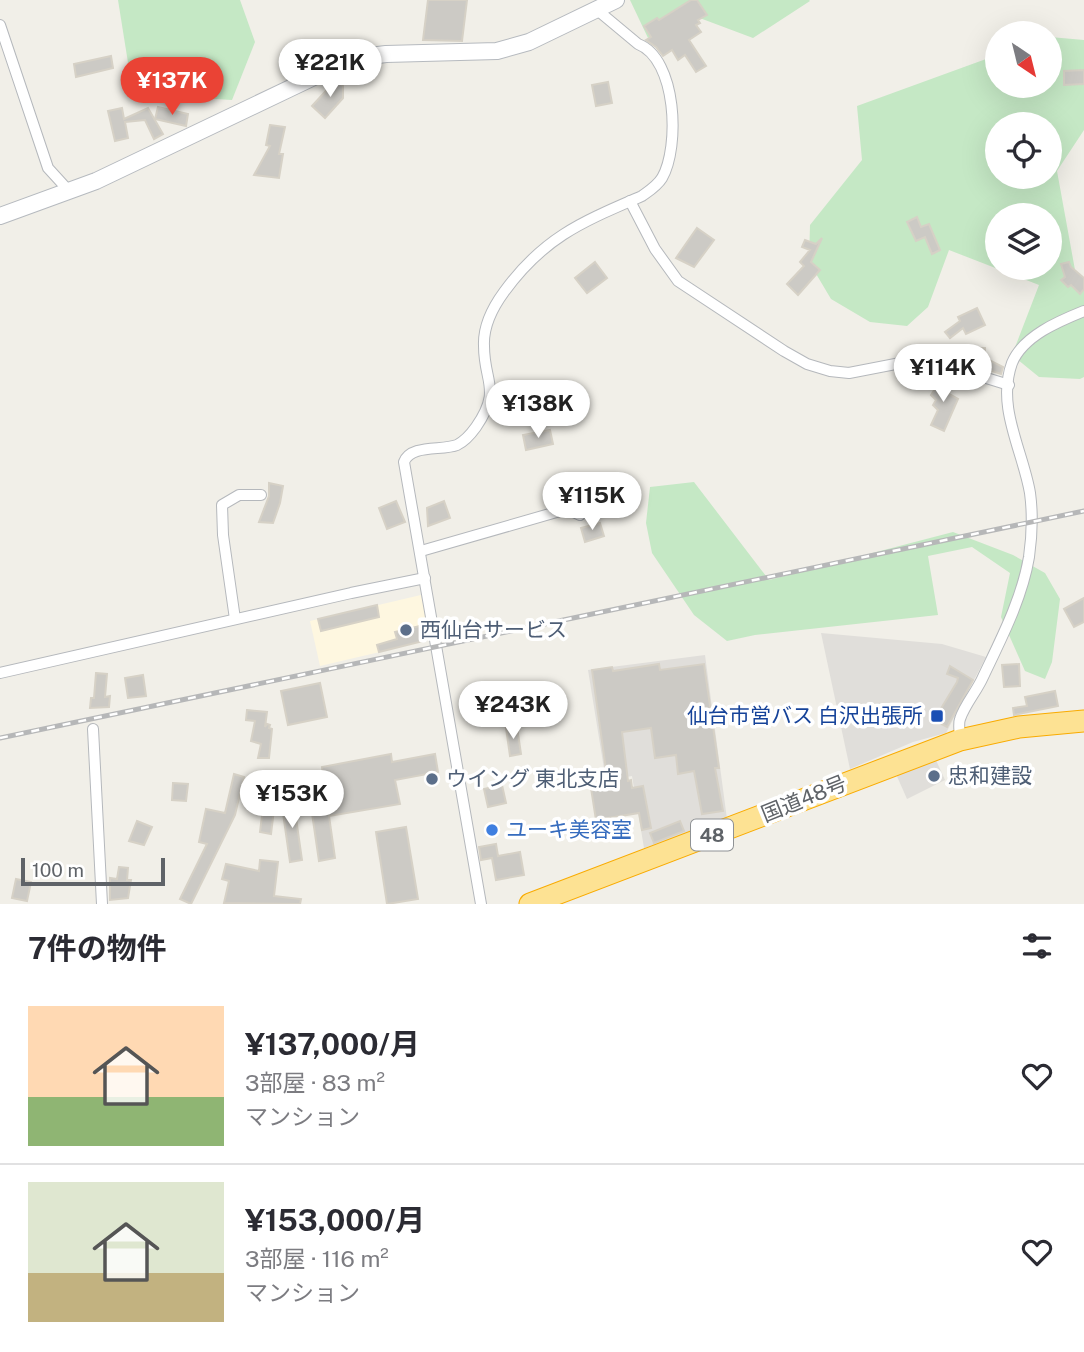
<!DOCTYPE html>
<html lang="ja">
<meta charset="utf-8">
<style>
:root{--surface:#fff;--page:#f7f7f7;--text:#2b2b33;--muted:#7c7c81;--line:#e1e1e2;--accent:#ea4335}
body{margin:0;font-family:"Public Sans","Noto Sans JP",sans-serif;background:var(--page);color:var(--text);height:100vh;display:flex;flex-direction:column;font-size:26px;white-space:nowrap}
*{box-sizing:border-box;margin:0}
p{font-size:23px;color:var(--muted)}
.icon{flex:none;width:38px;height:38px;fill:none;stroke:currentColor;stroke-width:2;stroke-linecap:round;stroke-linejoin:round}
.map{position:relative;height:904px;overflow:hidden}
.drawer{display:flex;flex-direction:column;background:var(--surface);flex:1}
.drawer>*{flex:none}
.needle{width:46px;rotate:145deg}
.fabs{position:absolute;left:985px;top:21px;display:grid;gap:14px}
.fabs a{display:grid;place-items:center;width:77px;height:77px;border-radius:50%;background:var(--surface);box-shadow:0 7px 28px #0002;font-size:35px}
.scale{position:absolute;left:21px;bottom:18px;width:144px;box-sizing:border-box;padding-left:7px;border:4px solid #5f6368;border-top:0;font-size:19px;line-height:24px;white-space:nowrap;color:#5f6368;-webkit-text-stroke:5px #fff;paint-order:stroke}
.price{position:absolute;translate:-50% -60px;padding:0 16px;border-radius:24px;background:#fff;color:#222;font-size:23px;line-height:46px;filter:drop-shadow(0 2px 4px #0008)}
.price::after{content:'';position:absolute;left:50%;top:42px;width:21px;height:16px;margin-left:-10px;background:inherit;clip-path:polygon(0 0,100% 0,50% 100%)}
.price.selected{background:var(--accent);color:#fff}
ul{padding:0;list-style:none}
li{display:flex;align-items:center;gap:21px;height:175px;padding:0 28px}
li+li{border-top:2px solid var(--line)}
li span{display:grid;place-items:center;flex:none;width:196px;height:140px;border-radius:0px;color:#555}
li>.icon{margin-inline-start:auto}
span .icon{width:84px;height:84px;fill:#fffc;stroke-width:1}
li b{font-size:30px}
h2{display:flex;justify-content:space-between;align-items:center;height:84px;padding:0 28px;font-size:30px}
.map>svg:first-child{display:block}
.commercial{fill:#fef7e0}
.industrial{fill:#e0deda}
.green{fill:#c5e8c5;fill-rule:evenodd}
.building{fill:#cccac5;stroke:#d6d1c6;stroke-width:2}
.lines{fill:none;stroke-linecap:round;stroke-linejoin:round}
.street-casing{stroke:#b5b8bc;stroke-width:12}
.secondary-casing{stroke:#b6babf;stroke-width:18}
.highway-casing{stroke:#f9ab00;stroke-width:23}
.street{stroke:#fff;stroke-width:10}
.secondary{stroke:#fff;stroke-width:16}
.highway{stroke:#fde293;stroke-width:21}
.rail-casing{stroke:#b6b7b8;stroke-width:5}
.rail{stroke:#fff;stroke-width:2.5;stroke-dasharray:8;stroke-linecap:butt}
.service-dot{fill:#5c6f8a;stroke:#fff;stroke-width:2.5}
.transit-dot{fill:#1a4fb4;stroke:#fff;stroke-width:2.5}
.shop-dot{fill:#3f7fe0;stroke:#fff;stroke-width:2.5}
.labels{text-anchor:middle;stroke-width:7;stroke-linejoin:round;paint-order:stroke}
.shield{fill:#fff;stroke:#8f9295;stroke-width:2}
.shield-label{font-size:19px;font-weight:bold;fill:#5f6368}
.service-label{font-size:21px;fill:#4e5e75;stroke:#fff;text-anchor:start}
.transit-label{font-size:21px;fill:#164399;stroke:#fff;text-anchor:end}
.street-label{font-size:21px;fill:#5f6368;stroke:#fff}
.shop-label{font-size:21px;fill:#366cbe;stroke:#fff;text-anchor:start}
</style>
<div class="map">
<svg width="1084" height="904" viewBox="0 0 1084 904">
<rect width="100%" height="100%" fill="#f1efe8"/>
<!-- commercial -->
<path class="commercial" d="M 421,595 L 431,640 L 320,666 L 310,621 Z"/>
<!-- industrial -->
<g class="industrial">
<path d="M 821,633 L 942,644 L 986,657 L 946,733 L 913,742 L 850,769 Z"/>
<path d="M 705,655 L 727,819 L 644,848 L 632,776 L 606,781 L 588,670 Z"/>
<path d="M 935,758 L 945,780 L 907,799 L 896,774 Z"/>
</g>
<!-- green -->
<g class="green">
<path d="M 118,0 L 240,0 L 255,42 L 232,100 L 133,94 Z"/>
<path d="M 630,0 L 809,0 L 810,1 L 753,38 L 697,17 L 648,38 Z"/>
<path d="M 1050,37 L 1084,40 L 1084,130 L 1057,171 L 1077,281 L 1084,288 L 1084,377 L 1080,379 L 1039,377 L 1012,355 L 1039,285 L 949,250 L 928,307 L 907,326 L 870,322 L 831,299 L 809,262 L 810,225 L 862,160 L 857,106 L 997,55 L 998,86 L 1050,86 ZM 998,124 L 1050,124 L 1050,177 L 998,177 ZM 998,215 L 1050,215 L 1050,268 L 998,268 Z"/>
<path d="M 694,482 L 769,580 L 953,532 L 1013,555 L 1045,573 L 1060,599 L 1052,662 L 1045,679 L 1025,671 L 1001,617 L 1010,573 L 972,547 L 928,556 L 938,615 L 755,635 L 727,641 L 694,615 L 652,553 L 646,523 L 650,487 Z"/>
</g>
<!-- building -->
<g class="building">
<path d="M 428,0 L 467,0 L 462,41 L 423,40 Z"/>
<path d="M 691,0 L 697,0 L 707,15 L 698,20 L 700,23 L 696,25 L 701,32 L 689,40 L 706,66 L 696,72 L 685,55 L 678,60 L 672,50 L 663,56 L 656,47 L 646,40 L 651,37 L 644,26 L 657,18 L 659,20 Z"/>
<path d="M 111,56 L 113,68 L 76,77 L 74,64 Z"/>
<path d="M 1084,70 L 1084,84 L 1064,85 L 1064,71 Z"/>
<path d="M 336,80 L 343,86 L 343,98 L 325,118 L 312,106 Z"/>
<path d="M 608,82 L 612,103 L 596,106 L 592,85 Z"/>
<path d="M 158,107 L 188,114 L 186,126 L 155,119 Z"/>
<path d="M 122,108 L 124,119 L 148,108 L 163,134 L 154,139 L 145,120 L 125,122 L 128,138 L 115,141 L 108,111 Z"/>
<path d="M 270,125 L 285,127 L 279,154 L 283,154 L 279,178 L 254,175 L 270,146 L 266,145 Z"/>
<path d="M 917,217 L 921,227 L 929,224 L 940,250 L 932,254 L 925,237 L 916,241 L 907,222 Z"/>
<path d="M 697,228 L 714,240 L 694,267 L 676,258 Z"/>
<path d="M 822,238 L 811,262 L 820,270 L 798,295 L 787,284 L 804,266 L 800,262 L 810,250 L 802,247 L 805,240 L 816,244 Z"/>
<path d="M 595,262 L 607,278 L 587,293 L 575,278 Z"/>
<path d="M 1069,262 L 1071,267 L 1084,278 L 1084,289 L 1080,294 L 1071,285 L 1068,287 L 1061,280 L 1065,277 L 1061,264 Z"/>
<path d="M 977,308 L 985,325 L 966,334 L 963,328 L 950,338 L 945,332 L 960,321 L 958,317 Z"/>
<path d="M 962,348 L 985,348 L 985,358 L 1003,367 L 1001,374 L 962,361 Z"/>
<path d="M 943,376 L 954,382 L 946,392 L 958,399 L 944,431 L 931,425 L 938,410 L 933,405 L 936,400 L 931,395 Z"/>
<path d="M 550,430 L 553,444 L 526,450 L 523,435 Z"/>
<path d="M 269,483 L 283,486 L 280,503 L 273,523 L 259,522 L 269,496 Z"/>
<path d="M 396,501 L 405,522 L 387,529 L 379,508 Z"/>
<path d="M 444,501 L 450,518 L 428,526 L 427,508 Z"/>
<path d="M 600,523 L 604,536 L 585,542 L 581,528 Z"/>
<path d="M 1084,598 L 1084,622 L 1074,627 L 1064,609 Z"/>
<path d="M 377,605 L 379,617 L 321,631 L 318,619 Z"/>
<path d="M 424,625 L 427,640 L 379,652 L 377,645 L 397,639 L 395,632 Z"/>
<path d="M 659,664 L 660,670 L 704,664 L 719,768 L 715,768 L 723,811 L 702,814 L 694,771 L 678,774 L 676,755 L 655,758 L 651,728 L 622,732 L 628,781 L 631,780 L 632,788 L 643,786 L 651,828 L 642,830 L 639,813 L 596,820 L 591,788 L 608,784 L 592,670 L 612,667 L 613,671 Z"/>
<path d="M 1019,664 L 1020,686 L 1004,687 L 1002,665 Z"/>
<path d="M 950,666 L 973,680 L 947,727 L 934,720 L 957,682 L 958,678 L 947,674 Z"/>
<path d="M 96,673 L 107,674 L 105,697 L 110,696 L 109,707 L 90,708 L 91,698 L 94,698 Z"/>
<path d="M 143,675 L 146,696 L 128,698 L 125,678 Z"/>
<path d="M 320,683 L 327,717 L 288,725 L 281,691 Z"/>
<path d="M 1055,691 L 1058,706 L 1014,715 L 1013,708 L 1027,706 L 1025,697 Z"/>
<path d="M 247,710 L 267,712 L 265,727 L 267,724 L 270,725 L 269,728 L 272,729 L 269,758 L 258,758 L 261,744 L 251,741 L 255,721 L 246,720 Z"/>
<path d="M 517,727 L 521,754 L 510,756 L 506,728 Z"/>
<path d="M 391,754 L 392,762 L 435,754 L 438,772 L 395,780 L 400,804 L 329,816 L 335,858 L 319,861 L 308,786 L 324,784 L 322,767 Z"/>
<path d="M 234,774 L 244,777 L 235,815 L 191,904 L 180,899 L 207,844 L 199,842 L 206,809 L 225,813 Z"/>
<path d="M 173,783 L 188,784 L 186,801 L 172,800 Z"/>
<path d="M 502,785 L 506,803 L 488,807 L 484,789 Z"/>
<path d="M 265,791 L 276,793 L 271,834 L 260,832 Z"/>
<path d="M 293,797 L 302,860 L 290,862 L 281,799 Z"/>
<path d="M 137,821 L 152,827 L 144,845 L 129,841 Z"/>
<path d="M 680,821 L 684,831 L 654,843 L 650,833 Z"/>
<path d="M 406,827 L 418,899 L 387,904 L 376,832 Z"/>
<path d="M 496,844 L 498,856 L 520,852 L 524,875 L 496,880 L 492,858 L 481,860 L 479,847 Z"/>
<path d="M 260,860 L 278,862 L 274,896 L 301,899 L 300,904 L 224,903 L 229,881 L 222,879 L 226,864 L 259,871 Z"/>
<path d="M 119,867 L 128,868 L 127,880 L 131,880 L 128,898 L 110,900 L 110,878 L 117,879 Z"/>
<path d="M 16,879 L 31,882 L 27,901 L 12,898 Z"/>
</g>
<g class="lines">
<defs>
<g id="street">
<path d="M 0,25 L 48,168 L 69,191"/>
<path d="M 630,201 L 655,249 L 678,281 L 784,351 L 807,364 L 830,371 L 849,373 L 916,360 L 941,364 L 1009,385"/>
<path d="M 421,551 L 567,509 L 580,515"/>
<path d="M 235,619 L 223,535 L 222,505 L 239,495 L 261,495"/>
<path d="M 0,673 L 351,593 L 425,578"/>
<path d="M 93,729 L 102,904"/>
<path d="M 960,740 C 960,733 958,724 960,719 C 965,704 977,691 983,677 C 1001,639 1022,599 1029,557 C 1032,536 1033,515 1030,493 C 1023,451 996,407 1012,363 C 1023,336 1059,321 1084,311"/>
<path d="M 481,904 L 404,462 C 411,444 442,451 457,445 C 465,441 471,434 476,427 C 502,389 484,383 484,346 C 483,326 493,307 504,292 C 544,237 582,222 642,196 C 649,191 657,186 662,178 C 680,147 677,59 638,44 L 596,9"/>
</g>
<path id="secondary" d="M 0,216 L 96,181 L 316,76 L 362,57 L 386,54 L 497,51 L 529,42 L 616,0"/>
<path id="highway" d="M 530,904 L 960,740 L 1019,727 L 1084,721"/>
</defs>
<!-- street casing -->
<use href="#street" class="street-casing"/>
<!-- secondary casing -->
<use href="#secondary" class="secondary-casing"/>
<!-- highway casing -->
<use href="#highway" class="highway-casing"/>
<!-- street -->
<use href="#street" class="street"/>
<!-- secondary -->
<use href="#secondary" class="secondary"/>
<!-- highway -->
<use href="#highway" class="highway"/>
<defs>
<path id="rail" d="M 0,738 L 1084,511"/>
</defs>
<!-- rail casing -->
<use href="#rail" class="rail-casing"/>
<!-- rail -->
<use href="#rail" class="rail"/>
</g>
<!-- markers -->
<g class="service-dot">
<circle cx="406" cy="630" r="7"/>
<circle cx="934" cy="776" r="7"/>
<circle cx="432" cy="779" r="7"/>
</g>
<rect class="transit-dot" x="930" y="709" width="14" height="14" rx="3.5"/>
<circle class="shop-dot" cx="492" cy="830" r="7"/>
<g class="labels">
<!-- shield labels -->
<rect class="shield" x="691" y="819.5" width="42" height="31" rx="5"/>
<g class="shield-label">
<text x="712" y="842">48</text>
</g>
<!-- service labels -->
<g class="service-label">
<text x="420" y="637">西仙台サービス</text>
<text x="948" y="783">忠和建設</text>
<text x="446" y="786">ウイング 東北支店</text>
</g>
<!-- transit labels -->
<g class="transit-label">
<text x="923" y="723">仙台市営バス 白沢出張所</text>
</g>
<!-- street labels -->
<g class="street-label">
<text transform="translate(804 799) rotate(-22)" y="7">国道48号</text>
</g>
<!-- shop labels -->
<g class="shop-label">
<text x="506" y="837">ユーキ美容室</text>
</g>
</g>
</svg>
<div class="fabs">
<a><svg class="needle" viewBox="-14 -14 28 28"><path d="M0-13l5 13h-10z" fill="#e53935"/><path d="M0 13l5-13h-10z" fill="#7c7c81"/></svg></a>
<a><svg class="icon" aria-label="locate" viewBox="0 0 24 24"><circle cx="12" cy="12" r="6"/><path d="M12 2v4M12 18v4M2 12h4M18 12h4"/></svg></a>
<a><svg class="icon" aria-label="layers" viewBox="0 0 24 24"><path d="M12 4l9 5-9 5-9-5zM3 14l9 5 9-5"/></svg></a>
</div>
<div class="scale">100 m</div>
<b class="price" style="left:330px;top:99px">¥221K</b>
<b class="price selected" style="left:172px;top:117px">¥137K</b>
<b class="price" style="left:943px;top:404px">¥114K</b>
<b class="price" style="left:538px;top:440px">¥138K</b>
<b class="price" style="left:592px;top:532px">¥115K</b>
<b class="price" style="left:513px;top:741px">¥243K</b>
<b class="price" style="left:292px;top:830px">¥153K</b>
</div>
<section class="drawer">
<h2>7件の物件<svg class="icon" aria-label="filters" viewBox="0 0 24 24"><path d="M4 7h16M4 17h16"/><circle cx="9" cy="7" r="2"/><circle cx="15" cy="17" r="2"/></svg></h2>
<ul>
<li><span style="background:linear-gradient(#ffd9b3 65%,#8fb573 0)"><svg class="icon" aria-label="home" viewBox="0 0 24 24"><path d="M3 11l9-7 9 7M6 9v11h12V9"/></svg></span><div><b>¥137,000/月</b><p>3部屋 · 83 m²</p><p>マンション</p></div><svg class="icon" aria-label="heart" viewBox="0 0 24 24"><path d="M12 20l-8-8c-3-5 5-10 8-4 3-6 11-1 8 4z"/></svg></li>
<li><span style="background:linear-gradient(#dfe7d0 65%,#c2b280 0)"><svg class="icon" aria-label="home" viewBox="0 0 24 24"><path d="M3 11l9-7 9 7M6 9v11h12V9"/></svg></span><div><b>¥153,000/月</b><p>3部屋 · 116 m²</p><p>マンション</p></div><svg class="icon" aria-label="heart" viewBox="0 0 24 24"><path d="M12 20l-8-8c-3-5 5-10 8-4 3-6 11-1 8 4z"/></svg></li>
</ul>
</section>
